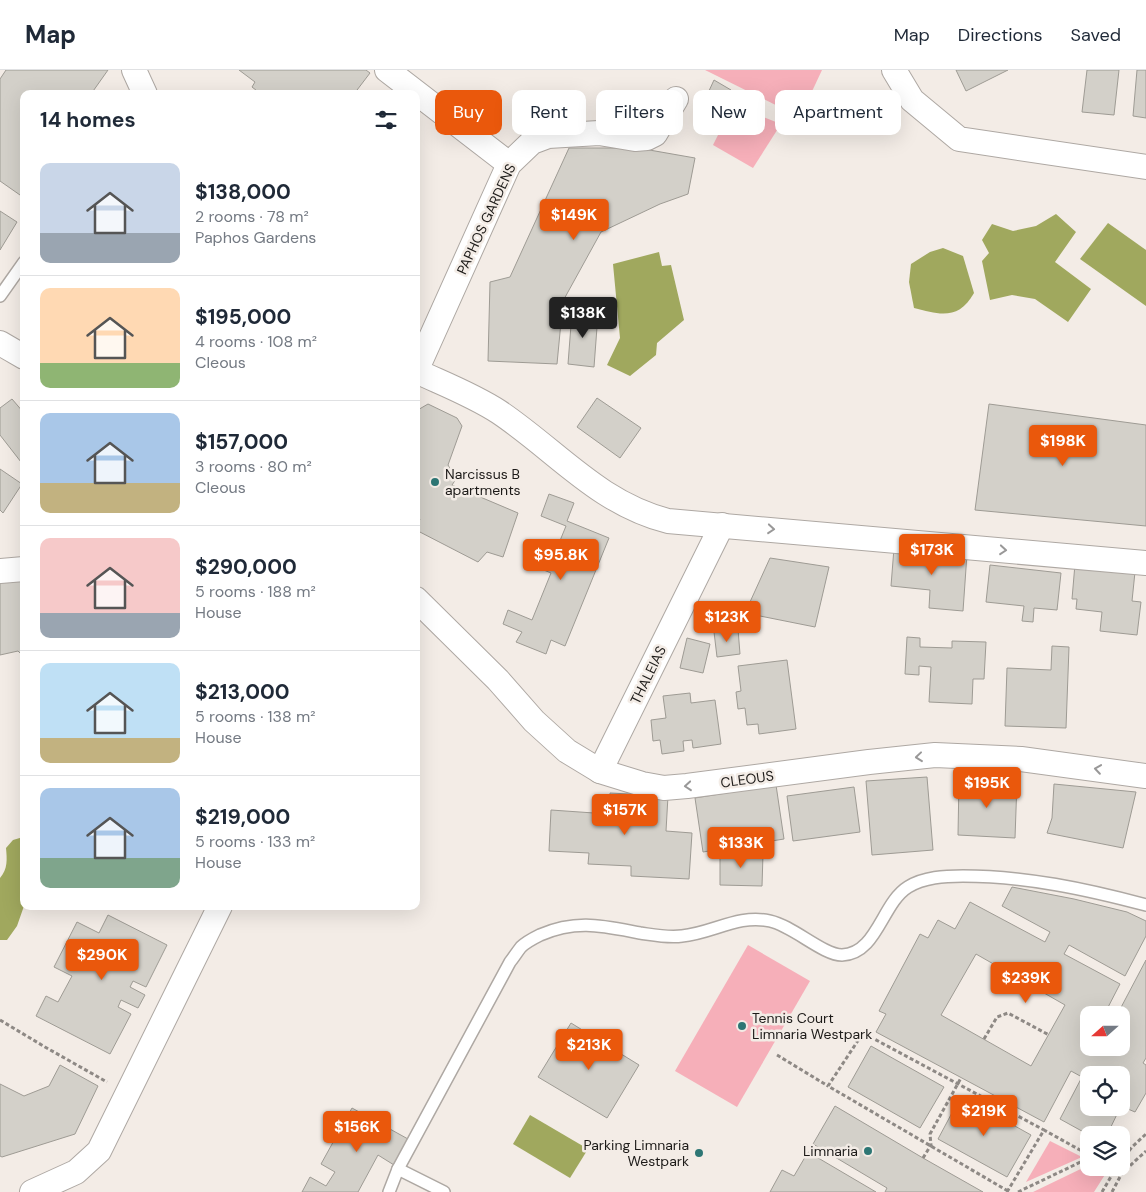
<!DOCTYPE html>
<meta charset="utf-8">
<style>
:root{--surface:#fff;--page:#f6f6f7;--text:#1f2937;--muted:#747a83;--line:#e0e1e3;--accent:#ea580c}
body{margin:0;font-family:"DM Sans",sans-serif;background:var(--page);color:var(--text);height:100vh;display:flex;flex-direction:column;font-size:19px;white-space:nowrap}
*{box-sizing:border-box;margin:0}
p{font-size:16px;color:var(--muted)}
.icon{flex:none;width:28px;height:28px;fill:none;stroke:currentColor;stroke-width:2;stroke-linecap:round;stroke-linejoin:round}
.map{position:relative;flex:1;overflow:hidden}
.drawer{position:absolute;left:20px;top:20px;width:400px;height:820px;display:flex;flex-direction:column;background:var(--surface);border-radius:10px;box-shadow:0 5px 20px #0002}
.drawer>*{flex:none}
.top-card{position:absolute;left:435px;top:20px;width:475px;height:45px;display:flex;gap:10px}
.needle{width:32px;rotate:249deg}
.tools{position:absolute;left:1080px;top:936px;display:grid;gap:10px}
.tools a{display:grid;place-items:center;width:50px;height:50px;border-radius:10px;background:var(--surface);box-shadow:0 5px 20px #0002;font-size:25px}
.price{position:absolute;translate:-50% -42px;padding:0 11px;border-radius:5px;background:var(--accent);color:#fff;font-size:16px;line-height:32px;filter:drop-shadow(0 1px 2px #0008)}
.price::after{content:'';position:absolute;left:50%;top:30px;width:15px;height:11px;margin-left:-8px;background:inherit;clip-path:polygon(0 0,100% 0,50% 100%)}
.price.active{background:#222;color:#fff}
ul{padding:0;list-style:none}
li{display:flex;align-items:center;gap:15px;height:125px;padding:0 20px}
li+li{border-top:1px solid var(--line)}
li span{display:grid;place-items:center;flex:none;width:140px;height:100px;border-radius:10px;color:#555}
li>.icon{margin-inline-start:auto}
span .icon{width:60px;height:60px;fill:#fffc;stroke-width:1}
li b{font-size:21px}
h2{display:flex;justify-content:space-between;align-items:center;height:60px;padding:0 20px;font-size:21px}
.chip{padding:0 18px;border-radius:10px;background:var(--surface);box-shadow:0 5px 20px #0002;font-size:18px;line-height:45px}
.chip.active{background:var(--accent);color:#fff}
header{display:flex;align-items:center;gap:30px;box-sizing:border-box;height:70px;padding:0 25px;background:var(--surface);border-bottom:1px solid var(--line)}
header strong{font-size:24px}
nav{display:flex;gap:28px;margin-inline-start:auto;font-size:18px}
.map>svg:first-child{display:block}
.green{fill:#f6afb9}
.water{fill:#a0a85e}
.building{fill:#d3d0c9;stroke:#9e9b94;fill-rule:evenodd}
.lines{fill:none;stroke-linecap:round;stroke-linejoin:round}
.service-casing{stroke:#aea8a3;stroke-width:14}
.minor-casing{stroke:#aea8a3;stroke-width:26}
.path{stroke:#8e8985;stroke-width:3;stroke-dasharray:4 2.5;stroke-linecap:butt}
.service{stroke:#fff;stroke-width:11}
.minor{stroke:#fff;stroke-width:24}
.oneway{stroke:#999898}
.poi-dot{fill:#2d7674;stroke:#f3ece6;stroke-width:2}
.labels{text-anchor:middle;stroke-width:5;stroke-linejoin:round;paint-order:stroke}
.street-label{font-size:14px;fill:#1d1b19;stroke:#f3ece6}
.poi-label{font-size:14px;fill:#1d1b19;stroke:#f3ece6;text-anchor:start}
</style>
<header>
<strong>Map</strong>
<nav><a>Map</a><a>Directions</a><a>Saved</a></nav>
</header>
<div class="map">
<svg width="1146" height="1122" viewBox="0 0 1146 1122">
<rect width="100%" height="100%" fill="#f3ece6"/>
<!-- green -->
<g class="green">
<path d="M 705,0 L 822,0 L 800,47 Z"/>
<path d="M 733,35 L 781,54 L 753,98 L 713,75 Z"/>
<path d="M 748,875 L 810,911 L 737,1037 L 675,1001 Z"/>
<path d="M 1050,1071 L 1082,1087 L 1026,1112 Z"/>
<path d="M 1089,1095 L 1089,1098 L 1096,1098 L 1106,1103 L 1094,1122 L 1033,1122 Z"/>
</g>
<!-- water -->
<g class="water">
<path d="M 1056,144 L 1076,162 L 1055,192 L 1091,219 L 1068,252 L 1035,229 L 1012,225 L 990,230 L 982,191 L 989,183 L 982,170 L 992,154 L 1013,161 L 1036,156 Z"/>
<path d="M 1108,153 L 1146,180 L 1146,236 L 1080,189 Z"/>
<path d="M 943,178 L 963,186 L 974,223 C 959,250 940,245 914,238 L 909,212 L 911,194 L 930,182 Z"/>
<path d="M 659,182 L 662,196 L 671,195 L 684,250 L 657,273 L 656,285 L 630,306 L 607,295 L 620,268 L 613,194 Z"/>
<path d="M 23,767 L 24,836 L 17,856 L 7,870 L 0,870 L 0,808 C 8,799 7,789 6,778 L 13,770 Z"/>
<path d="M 530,1045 L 588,1079 L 570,1108 L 513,1074 Z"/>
</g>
<!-- building -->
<g class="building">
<path d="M 6,0 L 108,0 L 91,24 L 24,24 L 24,119 L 20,125 L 0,111 L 0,9 Z"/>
<path d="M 239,0 L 366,0 L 370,3 L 354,24 L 261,24 L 252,17 L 255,12 Z"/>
<path d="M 956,0 L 1008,0 L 966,21 Z"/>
<path d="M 1087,0 L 1119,0 L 1114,45 L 1082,42 Z"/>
<path d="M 1137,0 L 1146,0 L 1146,48 L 1133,46 Z"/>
<path d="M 714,10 L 731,20 L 714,55 L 697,47 Z"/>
<path d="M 569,78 L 638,78 L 695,88 L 688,124 L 660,134 L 601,162 L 563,231 L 557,294 L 488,291 L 490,212 L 510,207 Z"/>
<path d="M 0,141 L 17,152 L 0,180 Z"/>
<path d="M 572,242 L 598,244 L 594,297 L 568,294 Z"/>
<path d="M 597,328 L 641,358 L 620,388 L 577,357 Z"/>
<path d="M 12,329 L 24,343 L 24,390 L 21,392 L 0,365 L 0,338 Z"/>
<path d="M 428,334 L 457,348 L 462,356 L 448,395 L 456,409 L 452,415 L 518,443 L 503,487 L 487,482 L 478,492 L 416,460 L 420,449 L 416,447 L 416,341 Z"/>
<path d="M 989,334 L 1146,355 L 1146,456 L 975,440 Z"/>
<path d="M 0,399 L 22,414 L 3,443 L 0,440 Z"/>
<path d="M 549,424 L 574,433 L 567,451 L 609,468 L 565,576 L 551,570 L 546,584 L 516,572 L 522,562 L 503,554 L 508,540 L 532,550 L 551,503 L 534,496 L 544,473 L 557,478 L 566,456 L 541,446 Z"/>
<path d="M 894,478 L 967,484 L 963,541 L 929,538 L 930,520 L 891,516 Z"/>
<path d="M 770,488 L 829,497 L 815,557 L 745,543 Z"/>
<path d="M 1075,494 L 1135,502 L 1132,531 L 1141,532 L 1137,565 L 1100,561 L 1102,542 L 1076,539 L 1077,529 L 1072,529 Z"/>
<path d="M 990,495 L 1061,503 L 1057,540 L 1034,538 L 1033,552 L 1022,551 L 1024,536 L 986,532 Z"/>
<path d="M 24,506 L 24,587 L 18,581 L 0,585 L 0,507 Z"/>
<path d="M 738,559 L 740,584 L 717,587 L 714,562 Z"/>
<path d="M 907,567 L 920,568 L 920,577 L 952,578 L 952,571 L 986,572 L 984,609 L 973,609 L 972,634 L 929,632 L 931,597 L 919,596 L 919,605 L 905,604 Z"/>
<path d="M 687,568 L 710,574 L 703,603 L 680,598 Z"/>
<path d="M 1052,576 L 1069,577 L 1066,658 L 1005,656 L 1007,598 L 1051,600 Z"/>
<path d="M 787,590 L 796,659 L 759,664 L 758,654 L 747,655 L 745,638 L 738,639 L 736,622 L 741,621 L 738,596 Z"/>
<path d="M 690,623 L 691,633 L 715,630 L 721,674 L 693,678 L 692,670 L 683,671 L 684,681 L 662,684 L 660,670 L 653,671 L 651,650 L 666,648 L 663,626 Z"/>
<path d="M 927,707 L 933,780 L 872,785 L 866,711 Z"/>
<path d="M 959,710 L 1017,712 L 1015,768 L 958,765 Z"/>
<path d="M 1054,714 L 1136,722 L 1123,778 L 1047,763 L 1052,748 Z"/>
<path d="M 776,715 L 784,769 L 703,782 L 695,728 Z"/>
<path d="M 854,717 L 860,762 L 793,771 L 787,726 Z"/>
<path d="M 610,723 L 668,726 L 666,761 L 692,763 L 689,809 L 631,806 L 631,796 L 588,794 L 589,783 L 549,781 L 551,740 L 594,743 L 594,730 L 610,731 Z"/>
<path d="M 720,783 L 763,784 L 762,816 L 720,815 Z"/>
<path d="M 1012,817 L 1074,829 L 1127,842 L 1146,851 L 1146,866 L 1125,906 L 1069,875 L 1064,884 L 1120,914 L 1104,945 L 1089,945 L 1089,978 L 1121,978 L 1121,945 L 1117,945 L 1146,890 L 1146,988 L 1143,993 L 1146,995 L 1146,1023 L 1135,1042 L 1121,1036 L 1121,1005 L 1089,1005 L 1089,1038 L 1120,1038 L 1107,1065 L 1089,1065 L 1060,1049 L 1082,1007 L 1071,1001 L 1044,1052 L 876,962 L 886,944 L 879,941 L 920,864 L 928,868 L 938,850 L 955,859 L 970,832 L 1045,872 L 1050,862 L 1002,836 ZM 976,884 L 1065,935 L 1031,996 L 941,945 Z"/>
<path d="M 108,845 L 167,875 L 146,917 L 133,911 L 130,917 L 145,925 L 138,938 L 121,930 L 118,937 L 131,944 L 110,984 L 36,946 L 46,926 L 58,932 L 72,906 L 54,897 L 77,852 L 99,863 Z"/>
<path d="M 571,953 L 639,995 L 607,1048 L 538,1007 Z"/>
<path d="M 871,976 L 944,1017 L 920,1058 L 848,1017 Z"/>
<path d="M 60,995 L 98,1016 L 75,1064 L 2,1087 L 0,1086 L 0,1014 L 24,1026 L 49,1016 Z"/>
<path d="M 961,1026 L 1031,1065 L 1007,1107 L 938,1069 Z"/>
<path d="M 835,1036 L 923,1088 L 983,1122 L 885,1122 L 887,1118 L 813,1074 Z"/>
<path d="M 352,1038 L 408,1069 L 394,1095 L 378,1085 L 358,1122 L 302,1122 L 310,1107 L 326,1116 L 335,1102 L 321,1094 Z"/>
<path d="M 808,1082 L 876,1122 L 770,1122 L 782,1100 L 794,1106 Z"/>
</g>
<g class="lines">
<defs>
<g id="service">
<path d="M 0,226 L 24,192"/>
<path d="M 398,1099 L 444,1122"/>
<path d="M 389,1122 L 398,1099 L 510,892 C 514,887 517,882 521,877 C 526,872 534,868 540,865 C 577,849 603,856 640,863 C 654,865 668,868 682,866 C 713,863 738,844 770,851 C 793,856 823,885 842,885 C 877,884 882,833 908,817 C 924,807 945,806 963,806 C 1025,806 1086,819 1146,835"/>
</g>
<g id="minor">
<path d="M 134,0 L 145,24"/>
<path d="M 387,0 L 509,94"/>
<path d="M 894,0 L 912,30 L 959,69 L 1146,97"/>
<path d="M 0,273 L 24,287"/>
<path d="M 416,301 C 444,314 473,325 499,342 C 557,381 598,433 668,451 L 1146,493"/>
<path d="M 416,301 L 509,94 L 532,72 L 548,66 L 599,63 L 635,69 L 647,68 L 655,64 L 676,29"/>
<path d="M 0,501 L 24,499"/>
<path d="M 416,529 L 498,610 L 534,651 L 567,681 L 600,701 L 642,714 L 664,718 L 687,716 L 869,692 L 935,685 L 1021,689 L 1146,706"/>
<path d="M 600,701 L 722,455"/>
<path d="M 32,1122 L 76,1102 L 99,1081 L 220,836"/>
</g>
</defs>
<!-- service casing -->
<use href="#service" class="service-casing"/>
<!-- minor casing -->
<use href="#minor" class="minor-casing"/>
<!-- path -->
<g class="path">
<path d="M 0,950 L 45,977 L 107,1012"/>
<path d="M 984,969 L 997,947 L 1008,943 L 1049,965"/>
<path d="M 777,985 L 828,1016"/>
<path d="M 923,1088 L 931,1075 L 930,1064 L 961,1008"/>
<path d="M 1121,1091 L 1132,1077 L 1146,1064"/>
<path d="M 1112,1098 L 1122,1103"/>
<path d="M 1008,1121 L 828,1016 L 863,963 L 1044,1060"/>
<path d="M 1007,1122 L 1044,1060 L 1089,1085"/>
<path d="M 1018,1122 L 1089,1088"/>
<path d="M 1102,1122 L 1116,1098"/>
<path d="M 1112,1122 L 1122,1103 L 1146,1081"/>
</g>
<!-- service -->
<use href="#service" class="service"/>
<!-- minor -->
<use href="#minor" class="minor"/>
</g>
<!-- one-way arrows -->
<defs><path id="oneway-chevron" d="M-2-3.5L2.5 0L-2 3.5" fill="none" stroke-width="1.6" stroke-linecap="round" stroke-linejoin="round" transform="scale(1.25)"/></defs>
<g class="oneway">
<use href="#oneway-chevron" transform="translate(771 459) rotate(5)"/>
<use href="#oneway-chevron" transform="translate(1003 480) rotate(5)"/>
<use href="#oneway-chevron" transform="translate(919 687) rotate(174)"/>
<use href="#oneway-chevron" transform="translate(1098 699) rotate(-172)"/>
<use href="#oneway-chevron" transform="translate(688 716) rotate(175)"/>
</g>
<!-- markers -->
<g class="poi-dot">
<circle cx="435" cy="412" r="5"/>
<circle cx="742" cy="956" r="5"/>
<circle cx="868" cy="1081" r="5"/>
<circle cx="699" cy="1083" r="5"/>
</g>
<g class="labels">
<!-- street labels -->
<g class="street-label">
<text transform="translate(486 149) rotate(-65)" y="5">PAPHOS GARDENS</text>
<text transform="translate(648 605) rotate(-64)" y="5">THALEIAS</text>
<text transform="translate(747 709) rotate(-8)" y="5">CLEOUS</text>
</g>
<!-- poi labels -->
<g class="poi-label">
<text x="445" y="409">Narcissus B<tspan x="445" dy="16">apartments</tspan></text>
<text x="752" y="953">Tennis Court<tspan x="752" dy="16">Limnaria Westpark</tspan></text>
<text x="689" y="1080" text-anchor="end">Parking Limnaria<tspan x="689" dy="16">Westpark</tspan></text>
<text x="858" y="1086" text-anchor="end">Limnaria</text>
</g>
</g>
</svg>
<div class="tools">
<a><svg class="needle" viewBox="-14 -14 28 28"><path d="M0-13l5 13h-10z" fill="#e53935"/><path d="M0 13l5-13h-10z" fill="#747a83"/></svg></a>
<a><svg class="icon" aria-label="locate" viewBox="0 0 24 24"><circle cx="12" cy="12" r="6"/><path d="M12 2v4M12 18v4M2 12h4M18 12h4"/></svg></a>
<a><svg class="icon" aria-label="layers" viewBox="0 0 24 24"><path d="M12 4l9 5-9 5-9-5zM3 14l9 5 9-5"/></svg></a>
</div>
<b class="price" style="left:574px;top:171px">$149K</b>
<b class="price active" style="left:583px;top:269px">$138K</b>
<b class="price" style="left:1063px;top:397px">$198K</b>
<b class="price" style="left:932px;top:506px">$173K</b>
<b class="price" style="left:561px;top:511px">$95.8K</b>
<b class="price" style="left:727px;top:573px">$123K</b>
<b class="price" style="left:987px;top:739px">$195K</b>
<b class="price" style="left:625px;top:766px">$157K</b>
<b class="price" style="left:741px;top:799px">$133K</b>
<b class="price" style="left:102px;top:911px">$290K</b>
<b class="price" style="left:1026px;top:934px">$239K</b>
<b class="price" style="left:589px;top:1001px">$213K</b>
<b class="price" style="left:984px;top:1067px">$219K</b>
<b class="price" style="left:357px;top:1083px">$156K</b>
<div class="top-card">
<a class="chip active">Buy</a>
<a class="chip">Rent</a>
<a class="chip">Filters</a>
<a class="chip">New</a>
<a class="chip">Apartment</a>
</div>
<section class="drawer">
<h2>14 homes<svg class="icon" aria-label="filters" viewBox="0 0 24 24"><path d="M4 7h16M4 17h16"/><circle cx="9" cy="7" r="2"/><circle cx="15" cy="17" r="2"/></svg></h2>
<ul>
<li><span style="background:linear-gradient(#c9d6e8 70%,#9aa5b1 0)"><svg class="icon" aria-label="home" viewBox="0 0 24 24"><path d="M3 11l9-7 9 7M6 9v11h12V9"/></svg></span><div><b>$138,000</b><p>2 rooms · 78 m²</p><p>Paphos Gardens</p></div></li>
<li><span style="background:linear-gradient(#ffd9b3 75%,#8fb573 0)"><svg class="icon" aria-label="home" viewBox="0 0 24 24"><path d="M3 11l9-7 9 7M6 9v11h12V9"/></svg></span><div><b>$195,000</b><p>4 rooms · 108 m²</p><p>Cleous</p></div></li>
<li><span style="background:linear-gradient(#a9c7e8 70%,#c2b280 0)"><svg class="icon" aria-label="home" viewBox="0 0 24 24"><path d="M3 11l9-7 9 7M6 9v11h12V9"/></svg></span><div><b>$157,000</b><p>3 rooms · 80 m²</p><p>Cleous</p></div></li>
<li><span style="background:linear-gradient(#f6c9c9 75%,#9aa5b1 0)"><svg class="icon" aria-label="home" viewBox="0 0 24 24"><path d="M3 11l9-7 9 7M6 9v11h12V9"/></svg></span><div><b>$290,000</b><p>5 rooms · 188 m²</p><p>House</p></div></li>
<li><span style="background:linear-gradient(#bfe0f5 75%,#c2b280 0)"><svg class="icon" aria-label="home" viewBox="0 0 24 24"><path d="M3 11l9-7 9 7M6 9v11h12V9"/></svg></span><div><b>$213,000</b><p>5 rooms · 138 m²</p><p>House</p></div></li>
<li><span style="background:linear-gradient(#a9c7e8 70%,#7fa58c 0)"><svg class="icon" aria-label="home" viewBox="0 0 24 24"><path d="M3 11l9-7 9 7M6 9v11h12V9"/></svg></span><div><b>$219,000</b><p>5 rooms · 133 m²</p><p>House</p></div></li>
</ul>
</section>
</div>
